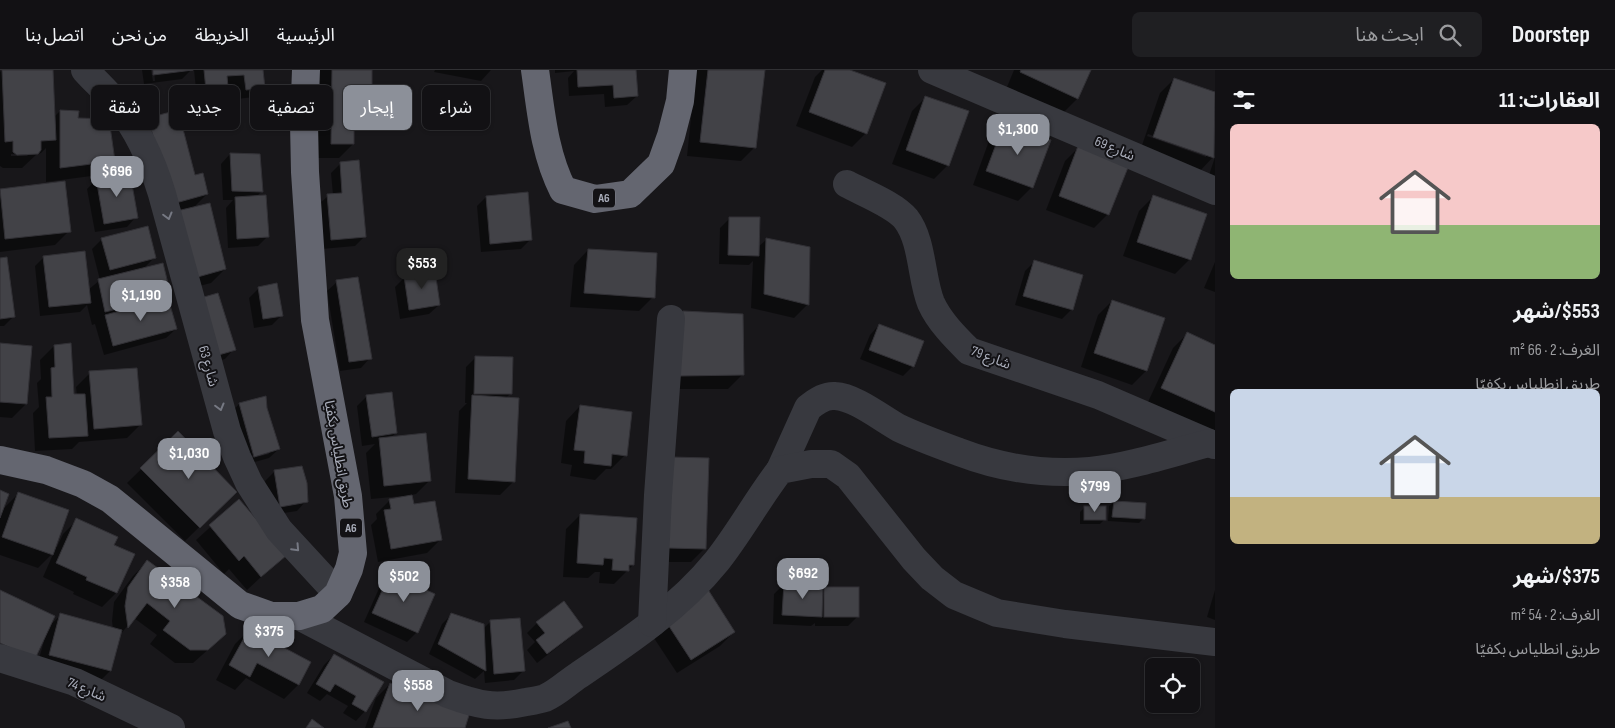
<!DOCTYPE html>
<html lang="ar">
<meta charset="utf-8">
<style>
:root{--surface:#121114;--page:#1f1f22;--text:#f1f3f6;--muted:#9c9da0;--line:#313134;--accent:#8c9099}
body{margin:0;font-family:"Sofia Sans Condensed","Noto Sans Arabic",sans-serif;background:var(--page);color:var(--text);direction:rtl;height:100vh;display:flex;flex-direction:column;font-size:19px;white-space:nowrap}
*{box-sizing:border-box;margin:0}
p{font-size:16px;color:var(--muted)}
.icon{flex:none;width:28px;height:28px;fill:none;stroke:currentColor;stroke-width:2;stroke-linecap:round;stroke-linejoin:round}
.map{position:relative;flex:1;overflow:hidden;direction:ltr}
.side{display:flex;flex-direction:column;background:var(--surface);width:400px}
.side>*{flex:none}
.banner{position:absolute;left:15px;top:15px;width:475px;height:45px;direction:rtl;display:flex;gap:10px}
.fabs{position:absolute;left:1145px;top:588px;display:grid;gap:10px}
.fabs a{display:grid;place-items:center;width:55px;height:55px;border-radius:8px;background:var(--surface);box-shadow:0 1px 4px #0004,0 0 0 1px var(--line);font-size:25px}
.price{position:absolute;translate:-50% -42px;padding:0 11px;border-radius:10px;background:var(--accent);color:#fff;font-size:16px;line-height:32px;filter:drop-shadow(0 1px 2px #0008)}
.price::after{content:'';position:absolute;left:50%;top:30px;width:15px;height:11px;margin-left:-8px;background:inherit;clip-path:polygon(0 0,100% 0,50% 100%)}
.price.on{background:#222;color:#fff}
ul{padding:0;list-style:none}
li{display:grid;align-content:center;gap:10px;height:265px;padding:0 15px}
li span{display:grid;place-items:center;height:155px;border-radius:8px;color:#555}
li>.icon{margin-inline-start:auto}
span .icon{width:90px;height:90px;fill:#fffc;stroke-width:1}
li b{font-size:21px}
h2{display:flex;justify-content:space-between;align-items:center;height:60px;padding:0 15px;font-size:21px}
.chip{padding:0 18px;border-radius:8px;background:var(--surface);box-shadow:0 1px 4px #0004,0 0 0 1px var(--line);font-size:18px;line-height:45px}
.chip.on{background:var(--accent);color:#fff}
header{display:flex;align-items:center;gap:30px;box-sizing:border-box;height:70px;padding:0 25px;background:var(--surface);border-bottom:1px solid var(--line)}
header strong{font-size:24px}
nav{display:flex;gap:28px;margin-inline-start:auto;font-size:18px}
.search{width:350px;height:45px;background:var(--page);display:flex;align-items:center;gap:12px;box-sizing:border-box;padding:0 18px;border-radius:8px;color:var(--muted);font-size:19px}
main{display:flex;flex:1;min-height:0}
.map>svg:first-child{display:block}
.shadow{fill:#0007;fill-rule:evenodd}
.building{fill:#424247;stroke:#323136}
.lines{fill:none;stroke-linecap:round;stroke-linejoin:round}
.minor{stroke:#38393f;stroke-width:28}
.highway{stroke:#646670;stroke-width:28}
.oneway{stroke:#767983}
.labels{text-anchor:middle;stroke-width:4;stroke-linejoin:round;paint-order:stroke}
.shield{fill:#131215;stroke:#7c7e88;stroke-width:1}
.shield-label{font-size:12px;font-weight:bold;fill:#a9adba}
.street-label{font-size:14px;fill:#a9adba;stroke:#131215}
</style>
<header>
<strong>Doorstep</strong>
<div class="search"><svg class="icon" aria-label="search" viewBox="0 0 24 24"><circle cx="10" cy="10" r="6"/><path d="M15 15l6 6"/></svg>ابحث هنا</div>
<nav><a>الرئيسية</a><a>الخريطة</a><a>من نحن</a><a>اتصل بنا</a></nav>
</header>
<main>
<section class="side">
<h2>العقارات: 11<svg class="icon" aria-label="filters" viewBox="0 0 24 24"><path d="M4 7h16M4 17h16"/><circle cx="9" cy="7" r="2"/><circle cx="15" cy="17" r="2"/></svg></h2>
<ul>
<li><span style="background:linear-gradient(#f6c9c9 65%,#8fb573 0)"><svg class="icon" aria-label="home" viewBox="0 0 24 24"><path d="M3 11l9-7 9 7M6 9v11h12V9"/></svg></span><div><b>$553/شهر</b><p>الغرف: 2 · 66 m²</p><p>طريق انطلياس بكفيّا</p></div></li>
<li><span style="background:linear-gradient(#c9d6e8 70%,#c2b280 0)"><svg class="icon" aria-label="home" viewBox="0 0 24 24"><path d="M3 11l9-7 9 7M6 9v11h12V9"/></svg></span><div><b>$375/شهر</b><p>الغرف: 2 · 54 m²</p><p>طريق انطلياس بكفيّا</p></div></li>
</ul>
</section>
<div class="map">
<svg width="1215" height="658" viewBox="0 0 1215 658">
<rect width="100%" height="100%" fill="#18171a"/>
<!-- shadow -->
<g class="shadow">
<path d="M 2,0 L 52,0 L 54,47 L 60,41 L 77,49 L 114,91 L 99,105 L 46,112 L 46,78 L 41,83 L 37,84 L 22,98 L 3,98 L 0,96 L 0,2 ZM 30,83 L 27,86 L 11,86 L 11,84 Z"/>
<path d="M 142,0 L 151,0 L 153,11 L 155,11 L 154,0 L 191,0 L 182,9 L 144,14 Z"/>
<path d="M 194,0 L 262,0 L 264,17 L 254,27 L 237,29 L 235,14 L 226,14 L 227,17 L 217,27 L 197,29 Z"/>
<path d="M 318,0 L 371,0 L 353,47 L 353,74 L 339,88 L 318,88 Z"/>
<path d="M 435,0 L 491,0 L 481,11 L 434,2 Z"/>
<path d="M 555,0 L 635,0 L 637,26 L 627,35 L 605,37 L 604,24 L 569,26 L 568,8 L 574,1 L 555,3 Z"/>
<path d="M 696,0 L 763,0 L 755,77 L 741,91 L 687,86 Z"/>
<path d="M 822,0 L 846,0 L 866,63 L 852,77 L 796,56 L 815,7 Z"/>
<path d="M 1014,0 L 1090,0 L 1077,29 L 1063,43 L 1007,17 Z"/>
<path d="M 1174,9 L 1215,23 L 1215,85 L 1199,102 L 1140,81 L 1160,23 ZM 1148,64 L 1206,84 L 1206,87 L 1147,66 Z"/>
<path d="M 926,27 L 948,95 L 934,109 L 892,94 L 912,41 Z"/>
<path d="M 149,49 L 207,124 L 192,139 L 225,199 L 211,213 L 180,221 L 135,63 Z"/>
<path d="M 1004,54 L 1032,117 L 1018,131 L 973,115 L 990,68 Z"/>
<path d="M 1079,77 L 1108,144 L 1094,158 L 1046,140 L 1065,91 Z"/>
<path d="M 230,84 L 262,121 L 256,127 L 267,167 L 258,176 L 228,178 L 226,138 L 233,130 L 223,130 L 221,94 Z"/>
<path d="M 1215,87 L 1215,107 L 1209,105 Z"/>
<path d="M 340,94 L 365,166 L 355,176 L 322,179 L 318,135 L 328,126 L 333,125 L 331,103 Z"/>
<path d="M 97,109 L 136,147 L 127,157 L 95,162 L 87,119 Z"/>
<path d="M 64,113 L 69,161 L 55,175 L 0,182 L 0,120 Z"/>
<path d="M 486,127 L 531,169 L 521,179 L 481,182 L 477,136 Z"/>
<path d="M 1153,127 L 1205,144 L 1189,190 L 1175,204 L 1123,186 L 1139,141 Z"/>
<path d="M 730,148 L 758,177 L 767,169 L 808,234 L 794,248 L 751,238 L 753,191 L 749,195 L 719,194 L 720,158 Z"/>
<path d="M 102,169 L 155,187 L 142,200 L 169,226 L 167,228 L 176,259 L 166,268 L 104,285 L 95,254 L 92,255 L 87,235 L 80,242 L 40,246 L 35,196 L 44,187 L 88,220 L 100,210 L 92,179 Z"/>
<path d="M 588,180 L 653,227 L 639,241 L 570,237 L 574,195 Z"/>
<path d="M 0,189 L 14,246 L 4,256 L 0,256 Z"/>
<path d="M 1034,192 L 1072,239 L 1062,249 L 1015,235 L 1025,201 Z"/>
<path d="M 1215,192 L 1215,222 L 1204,218 Z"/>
<path d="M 405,207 L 439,235 L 429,244 L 400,249 L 395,217 Z"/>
<path d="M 337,212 L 370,288 L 361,298 L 340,301 L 327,221 Z"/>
<path d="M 258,219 L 281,246 L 272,255 L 254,258 L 249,228 Z"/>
<path d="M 198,230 L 234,279 L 225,289 L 206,295 Z"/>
<path d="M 1112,231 L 1146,301 L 1132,315 L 1081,297 L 1098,245 Z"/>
<path d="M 879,255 L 913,296 L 903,306 L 860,289 L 870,265 Z"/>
<path d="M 670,256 L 742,305 L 728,319 L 666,319 Z"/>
<path d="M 1187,264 L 1215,276 L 1215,360 L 1214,361 L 1148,332 L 1173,278 Z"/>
<path d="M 0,274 L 26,334 L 12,348 L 0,347 Z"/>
<path d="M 54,276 L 73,326 L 77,326 L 76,317 L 90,303 L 141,354 L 127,368 L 79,372 L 72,379 L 35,381 L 33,343 L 39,337 L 37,313 L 41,309 L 40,290 Z"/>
<path d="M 475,288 L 511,323 L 506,328 L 514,411 L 500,425 L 455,423 L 459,341 L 467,333 L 465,333 L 466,297 Z"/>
<path d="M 367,326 L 396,363 L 390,368 L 430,410 L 416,424 L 411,425 L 413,436 L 441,469 L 427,483 L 378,492 L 371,455 L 377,449 L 376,444 L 390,430 L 403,428 L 403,426 L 371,429 L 366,383 L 375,374 L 362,376 L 357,336 Z"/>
<path d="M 239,334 L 266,338 L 279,379 L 269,388 L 244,395 L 230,344 ZM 269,381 L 269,384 L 248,389 L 247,387 Z"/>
<path d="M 580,336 L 625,385 L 611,399 L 606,399 L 595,410 L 570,406 L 572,395 L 561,393 L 566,351 Z"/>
<path d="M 178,363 L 235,422 L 185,471 L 127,413 Z"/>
<path d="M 707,389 L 705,478 L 691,492 L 654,492 Z"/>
<path d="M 275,401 L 306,431 L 297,441 L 271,445 L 265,411 Z"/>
<path d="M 0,422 L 2,440 L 19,423 L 55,476 L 57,477 L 63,464 L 77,450 L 113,475 L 133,485 L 116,523 L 102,537 L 73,524 L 74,522 L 43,507 L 54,482 L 38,498 L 0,485 Z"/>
<path d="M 239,431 L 285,485 L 247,520 L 229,499 L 224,504 L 196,470 Z"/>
<path d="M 1114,432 L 1144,448 L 1139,453 L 1108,451 L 1109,436 Z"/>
<path d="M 1085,437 L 1104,450 L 1100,454 L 1080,454 L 1080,442 Z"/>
<path d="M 580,445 L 633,495 L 614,514 L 599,513 L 600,502 L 595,502 L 588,508 L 563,507 L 566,459 Z"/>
<path d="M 147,492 L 210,578 L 193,593 L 175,593 L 150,574 L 157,565 L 134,548 L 120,565 L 110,601 L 96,615 L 36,599 L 44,571 L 42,570 L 0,593 L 0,522 L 49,556 L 61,545 L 113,559 L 112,551 L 114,532 L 133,506 Z"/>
<path d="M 390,505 L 434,524 L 417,562 L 407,572 L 364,552 L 381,514 Z"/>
<path d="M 784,514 L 822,518 L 858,518 L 858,546 L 848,556 L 815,556 L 815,553 L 811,556 L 773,554 L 774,524 Z"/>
<path d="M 1215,520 L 1215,550 L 1207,547 Z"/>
<path d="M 563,533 L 581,557 L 572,566 L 537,593 L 527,580 L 535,572 L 527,563 L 537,553 Z"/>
<path d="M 451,545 L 483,559 L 490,552 L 519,549 L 523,601 L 514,610 L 485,613 L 484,601 L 475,609 L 429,584 L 442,554 Z"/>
<path d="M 663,548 L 734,562 L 720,576 L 677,603 L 650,562 Z"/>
<path d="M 249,560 L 310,593 L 298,615 L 284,629 L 246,608 L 235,620 L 216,610 L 235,574 Z"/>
<path d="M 334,585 L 365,641 L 356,651 L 343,643 L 348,636 L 327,624 L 320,631 L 307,623 L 324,595 Z"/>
<path d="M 390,614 L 420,625 L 463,658 L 365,658 L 376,628 Z"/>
</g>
<!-- building -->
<g class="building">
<path d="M 2,0 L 53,0 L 56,70 L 41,71 L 41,80 L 38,84 L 17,85 L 13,82 L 13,71 L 5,72 Z"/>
<path d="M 153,0 L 193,0 L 153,5 Z"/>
<path d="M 204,0 L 263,0 L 265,18 L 246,20 L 244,5 L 227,6 L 228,17 L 206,20 Z"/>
<path d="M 332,0 L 372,0 L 372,29 L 354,48 L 354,74 L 331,74 Z"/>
<path d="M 577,0 L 636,0 L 638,26 L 614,28 L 613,15 L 578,17 Z"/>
<path d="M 708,0 L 765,0 L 756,78 L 700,72 Z"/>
<path d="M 825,0 L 850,0 L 886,13 L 867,64 L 809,42 Z"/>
<path d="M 1021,0 L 1091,0 L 1078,29 L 1020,2 Z"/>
<path d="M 1174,8 L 1215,22 L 1214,88 L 1153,67 Z"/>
<path d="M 925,26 L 969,41 L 949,96 L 906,80 Z"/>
<path d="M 60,40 L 79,41 L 78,48 L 109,49 L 115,91 L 60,98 Z"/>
<path d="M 178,40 L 195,105 L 203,103 L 208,124 L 172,134 L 148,48 Z"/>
<path d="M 1004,53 L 1051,70 L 1033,118 L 986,101 Z"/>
<path d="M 1078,76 L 1129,95 L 1109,145 L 1059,126 Z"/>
<path d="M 230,83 L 260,84 L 263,122 L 232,121 Z"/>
<path d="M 359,90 L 366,167 L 331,170 L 327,124 L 342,123 L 340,92 Z"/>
<path d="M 130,103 L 138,148 L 104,154 L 96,108 Z"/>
<path d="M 65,111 L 71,162 L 5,169 L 0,119 Z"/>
<path d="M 528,122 L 532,170 L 490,174 L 486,126 Z"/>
<path d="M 266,125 L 269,167 L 237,169 L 235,127 Z"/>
<path d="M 1153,125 L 1207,144 L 1191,190 L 1137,172 Z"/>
<path d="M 210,133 L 226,199 L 194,208 L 177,141 Z"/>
<path d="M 729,147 L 760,147 L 759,186 L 728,185 Z"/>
<path d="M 148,156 L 156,188 L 110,200 L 101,168 Z"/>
<path d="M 766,168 L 810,177 L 809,235 L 764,224 Z"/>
<path d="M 588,179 L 657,183 L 655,228 L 584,223 Z"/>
<path d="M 85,181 L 91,233 L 49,237 L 43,186 Z"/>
<path d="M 7,187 L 15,247 L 0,249 L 0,188 Z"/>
<path d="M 1034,190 L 1083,205 L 1073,240 L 1023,226 Z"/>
<path d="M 163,193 L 171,226 L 105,242 L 98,209 Z"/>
<path d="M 435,201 L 440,235 L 409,240 L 404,206 Z"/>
<path d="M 358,207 L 372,289 L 349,292 L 336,210 Z"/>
<path d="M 277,213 L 283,246 L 263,249 L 258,217 Z"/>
<path d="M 218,223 L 236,280 L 215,286 L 197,229 Z"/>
<path d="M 168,228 L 177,259 L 113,276 L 105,245 Z"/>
<path d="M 1112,230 L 1165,248 L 1147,301 L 1094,283 Z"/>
<path d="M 683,241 L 743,244 L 744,305 L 679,306 Z"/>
<path d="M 879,254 L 924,271 L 914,297 L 869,280 Z"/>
<path d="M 1187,262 L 1215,275 L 1215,342 L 1161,318 Z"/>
<path d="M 0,273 L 32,276 L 27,334 L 0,332 Z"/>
<path d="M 71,273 L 74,324 L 85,324 L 88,366 L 49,368 L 46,327 L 52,327 L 51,298 L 55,297 L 54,275 Z"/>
<path d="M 475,286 L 513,287 L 512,324 L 474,324 Z"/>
<path d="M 137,298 L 142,355 L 94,359 L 89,301 Z"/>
<path d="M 392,322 L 397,363 L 372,367 L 366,325 Z"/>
<path d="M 472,325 L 519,328 L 515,412 L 468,409 Z"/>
<path d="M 266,326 L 267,338 L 280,379 L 254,387 L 239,333 Z"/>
<path d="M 580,335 L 632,342 L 627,386 L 612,384 L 611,396 L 584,393 L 585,381 L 574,380 Z"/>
<path d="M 178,361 L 237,422 L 200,458 L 140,398 Z"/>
<path d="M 426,363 L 431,411 L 384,416 L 379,368 Z"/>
<path d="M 671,387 L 709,388 L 706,479 L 668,478 Z"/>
<path d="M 302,396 L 307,413 L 308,432 L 280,437 L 274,400 Z"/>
<path d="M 0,420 L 9,424 L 0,448 Z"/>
<path d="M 18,422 L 69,440 L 53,485 L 2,467 Z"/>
<path d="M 412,425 L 414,434 L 435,431 L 442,470 L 391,479 L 384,440 L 391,439 L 389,429 Z"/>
<path d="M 239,429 L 287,485 L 261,507 L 244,486 L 239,491 L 209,455 Z"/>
<path d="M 1114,431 L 1146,433 L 1145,449 L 1112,447 Z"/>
<rect x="1084" y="436" width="22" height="14"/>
<path d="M 580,444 L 637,448 L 634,495 L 629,495 L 629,501 L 612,500 L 613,489 L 604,488 L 603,495 L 577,493 Z"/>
<path d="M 76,448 L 118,467 L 114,475 L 135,484 L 117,523 L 86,510 L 87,507 L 56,493 Z"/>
<path d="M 147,490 L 223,546 L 226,564 L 208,580 L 190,580 L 163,560 L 170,551 L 147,533 L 128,558 L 125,536 L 128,517 Z"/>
<path d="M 390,503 L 435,524 L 418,563 L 372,543 Z"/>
<path d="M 784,513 L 823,515 L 822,547 L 782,545 Z"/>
<rect x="824" y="517" width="35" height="30"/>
<path d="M 707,518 L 735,562 L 691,590 L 663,547 Z"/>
<path d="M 0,520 L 55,546 L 35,589 L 0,573 Z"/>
<path d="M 564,531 L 583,557 L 547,584 L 536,570 L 545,563 L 536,552 Z"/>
<path d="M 60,543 L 122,560 L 111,601 L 49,585 Z"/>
<path d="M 451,543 L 484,554 L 486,601 L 438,574 Z"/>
<path d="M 520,548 L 525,601 L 494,604 L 490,550 Z"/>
<path d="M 249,559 L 311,592 L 299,615 L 257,593 L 250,607 L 229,595 Z"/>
<path d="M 334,584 L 384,612 L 366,642 L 352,634 L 356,626 L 335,614 L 330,622 L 316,614 Z"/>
<path d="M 390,613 L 470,642 L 465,658 L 373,658 Z"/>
<path d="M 312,649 L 324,658 L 306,658 Z"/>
<path d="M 568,651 L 571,658 L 548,658 Z"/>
</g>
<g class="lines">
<!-- minor -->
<g class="minor">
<path d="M 85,0 C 95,11 107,22 117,34 C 139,61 152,91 162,124 L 227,361 L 237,387 L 249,413 L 279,460 L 338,524"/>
<path d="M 932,0 L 1215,121"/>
<path d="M 847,114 C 864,123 895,135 906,149 C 923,171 921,209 931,233 C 939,251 955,267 969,281 L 1098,325 L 1214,375"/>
<path d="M 780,400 L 808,338 C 815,332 825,325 835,326 C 855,327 881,348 899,358 C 918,367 940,375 959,382 C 1001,398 1045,405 1090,401 C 1129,397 1171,383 1209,373"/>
<path d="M 299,546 L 448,624 C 478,635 494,639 526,632 C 532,631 539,630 545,628 C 557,623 568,612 579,605 C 628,572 680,537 717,491 C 740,462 757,430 780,400 L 811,394 L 831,394 L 848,406 L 914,489 L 932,508 L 954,525 L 997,543 L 1065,554 L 1215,572"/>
<path d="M 652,553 L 658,425 L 671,249"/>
<path d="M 0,588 L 75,612 L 171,658"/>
</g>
<!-- highway -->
<g class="highway">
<path d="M 535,0 C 541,41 544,83 563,120 L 595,129 L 630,124 L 661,94 L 671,66 L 680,31 L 683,0"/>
<path d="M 0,390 L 46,400 L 83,414 L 110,429 L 240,535 L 271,546 L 299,546 L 322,539 L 338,524 L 349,499 L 353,483 L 348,426 L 315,250 L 305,102 L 304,53 L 306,0"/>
</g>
</g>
<!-- one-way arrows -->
<defs><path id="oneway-chevron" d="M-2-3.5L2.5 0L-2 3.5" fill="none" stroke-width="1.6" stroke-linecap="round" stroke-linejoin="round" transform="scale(1.25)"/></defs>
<g class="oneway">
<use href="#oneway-chevron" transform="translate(168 146) rotate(75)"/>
<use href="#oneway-chevron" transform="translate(220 337) rotate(75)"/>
<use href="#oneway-chevron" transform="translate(296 478) rotate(47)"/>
</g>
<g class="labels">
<!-- shield labels -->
<g class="shield">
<rect x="593" y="118.5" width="22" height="19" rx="4"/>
<rect x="340" y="448.5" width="22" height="19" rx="4"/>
</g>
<g class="shield-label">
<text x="604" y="132">A6</text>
<text x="351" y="462">A6</text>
</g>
<!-- street labels -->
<g class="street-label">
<text transform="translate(1115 78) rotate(23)" y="5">شارع 69</text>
<text transform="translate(991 287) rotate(21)" y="5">شارع 79</text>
<text transform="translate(209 296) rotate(75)" y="5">شارع 63</text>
<text transform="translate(339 384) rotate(80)" y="5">طريق انطلياس بكفيّا</text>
<text transform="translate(87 619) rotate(23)" y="5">شارع 74</text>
</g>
</g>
</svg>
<div class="fabs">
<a><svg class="icon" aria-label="locate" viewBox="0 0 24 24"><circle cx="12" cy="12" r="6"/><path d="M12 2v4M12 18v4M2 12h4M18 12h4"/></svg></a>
</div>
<b class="price" style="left:1018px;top:86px">$1,300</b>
<b class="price" style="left:117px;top:128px">$696</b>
<b class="price on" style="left:422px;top:220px">$553</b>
<b class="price" style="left:141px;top:252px">$1,190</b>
<b class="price" style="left:189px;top:410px">$1,030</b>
<b class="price" style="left:1095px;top:443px">$799</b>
<b class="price" style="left:803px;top:530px">$692</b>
<b class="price" style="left:404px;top:533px">$502</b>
<b class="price" style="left:175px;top:539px">$358</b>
<b class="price" style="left:269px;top:588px">$375</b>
<b class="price" style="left:418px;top:642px">$558</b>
<div class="banner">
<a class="chip">شراء</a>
<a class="chip on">إيجار</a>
<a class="chip">تصفية</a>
<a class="chip">جديد</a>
<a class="chip">شقة</a>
</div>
</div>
</main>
